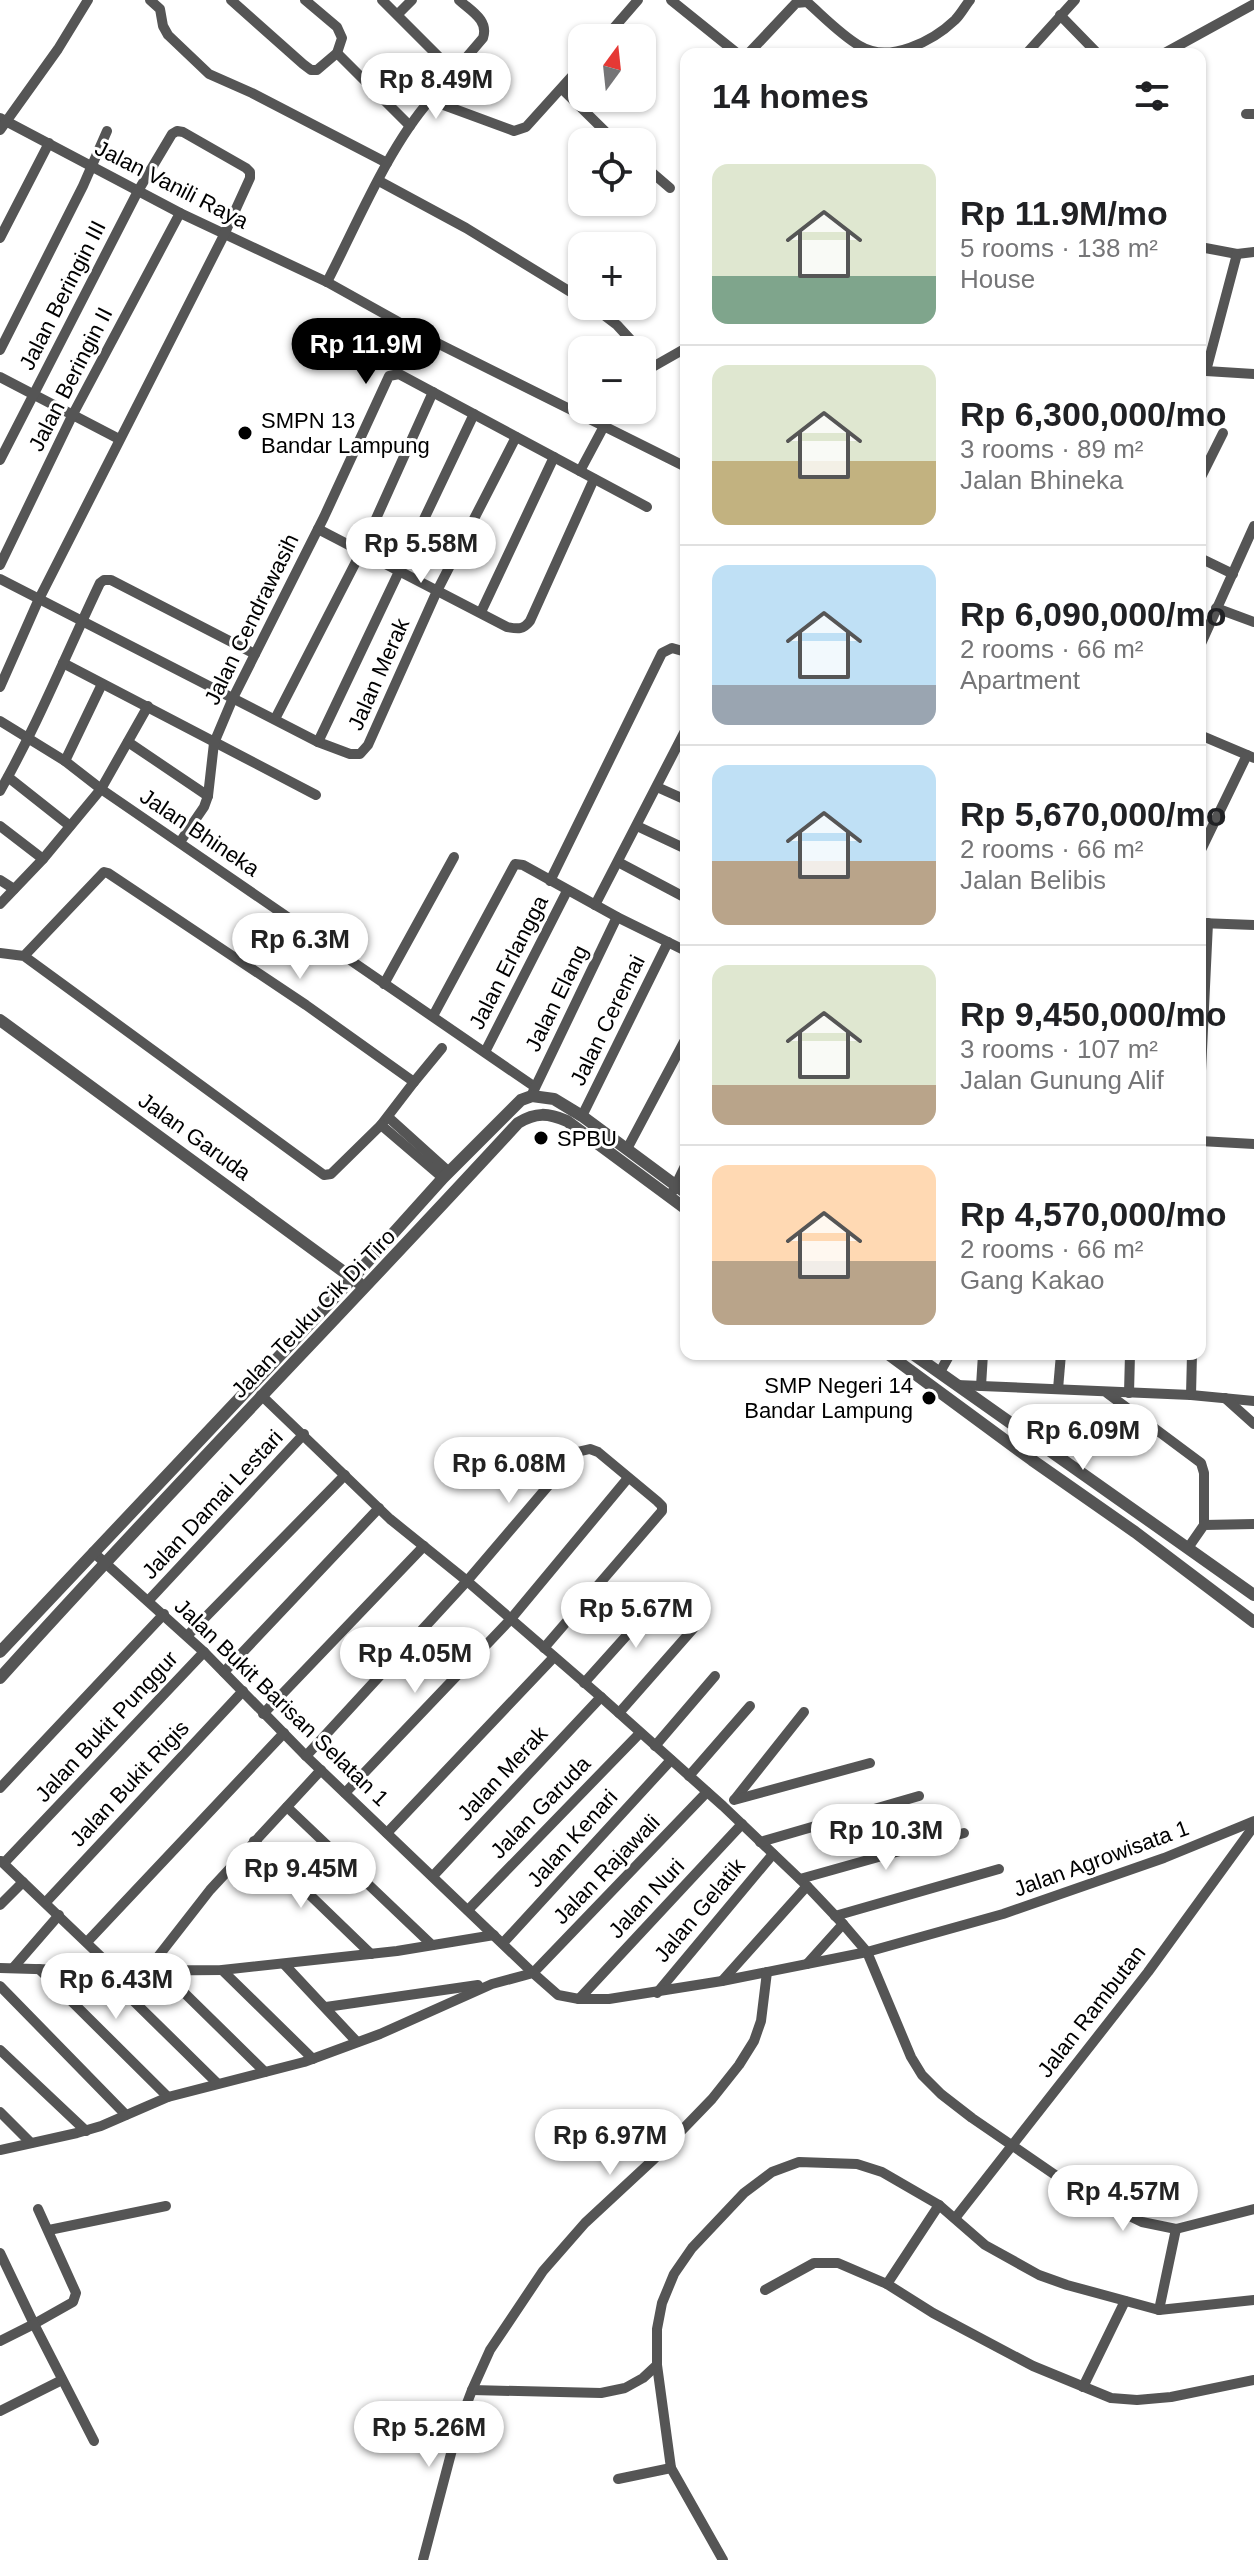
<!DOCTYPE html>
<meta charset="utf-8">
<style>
:root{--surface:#fff;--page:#f2f2f2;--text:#202124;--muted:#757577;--line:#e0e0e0;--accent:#000}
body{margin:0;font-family:Helvetica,sans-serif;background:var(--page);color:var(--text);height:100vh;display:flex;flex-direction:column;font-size:30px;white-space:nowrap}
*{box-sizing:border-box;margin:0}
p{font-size:26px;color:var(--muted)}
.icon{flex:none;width:44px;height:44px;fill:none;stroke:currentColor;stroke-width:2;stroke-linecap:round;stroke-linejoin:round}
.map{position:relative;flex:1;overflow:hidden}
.details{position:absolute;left:680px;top:48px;width:526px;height:1312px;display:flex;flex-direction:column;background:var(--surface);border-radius:16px;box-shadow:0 2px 6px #0004}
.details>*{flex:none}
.needle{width:52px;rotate:15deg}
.buttons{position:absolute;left:568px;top:24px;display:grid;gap:16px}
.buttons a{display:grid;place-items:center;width:88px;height:88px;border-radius:16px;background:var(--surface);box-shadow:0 2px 6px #0004;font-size:40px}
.price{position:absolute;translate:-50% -68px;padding:0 18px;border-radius:28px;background:#fff;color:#222;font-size:26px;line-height:52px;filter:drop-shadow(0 2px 4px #0008)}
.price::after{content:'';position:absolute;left:50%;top:48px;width:24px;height:18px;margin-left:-12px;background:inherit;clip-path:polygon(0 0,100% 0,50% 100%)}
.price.current{background:var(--accent);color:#fff}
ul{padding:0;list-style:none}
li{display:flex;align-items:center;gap:24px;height:200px;padding:0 32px}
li+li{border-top:2px solid var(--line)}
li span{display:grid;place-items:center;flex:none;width:224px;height:160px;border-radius:16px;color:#555}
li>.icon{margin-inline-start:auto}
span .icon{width:96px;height:96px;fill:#fffc;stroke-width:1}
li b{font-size:34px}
h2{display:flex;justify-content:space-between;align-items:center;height:96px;padding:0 32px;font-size:34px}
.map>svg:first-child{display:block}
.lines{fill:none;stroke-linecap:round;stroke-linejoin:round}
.minor{stroke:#555;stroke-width:10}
.tertiary{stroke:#555;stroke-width:12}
.poi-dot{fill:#000;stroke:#fff;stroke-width:3}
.labels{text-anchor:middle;stroke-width:6;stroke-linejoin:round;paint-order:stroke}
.street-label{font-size:22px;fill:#000;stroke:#fff}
.poi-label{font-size:22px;fill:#000;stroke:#fff;text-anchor:start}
</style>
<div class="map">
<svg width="1254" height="2560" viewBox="0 0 1254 2560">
<rect width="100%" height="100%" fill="#fff"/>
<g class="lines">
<!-- minor -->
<g class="minor">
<path d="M 150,0 L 160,9 L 163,26 L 168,35 L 209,74 L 252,93 L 387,163"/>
<path d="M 231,0 L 303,64 L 311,70 L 317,70 L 337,53 L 342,38 L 337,27 L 305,0"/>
<path d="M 382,0 L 454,72"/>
<path d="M 671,0 L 738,54"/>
<path d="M 398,14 L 412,0"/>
<path d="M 1060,15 L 1098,54"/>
<path d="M 605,38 L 638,0"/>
<path d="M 337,53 L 410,126"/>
<path d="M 748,54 L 796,3 L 807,2 C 824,17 841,35 860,46 C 889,64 933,41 955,20 C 961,14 965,6 970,0"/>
<path d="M 1026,54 L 1075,0"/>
<path d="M 1163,54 L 1254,4"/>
<path d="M 562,89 L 616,142"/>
<path d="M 430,100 L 483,38 C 489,20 471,11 459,0"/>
<path d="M 1246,114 L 1254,114"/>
<path d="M 0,118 L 180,213 L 327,282 L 431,340 L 686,467"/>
<path d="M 0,130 L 58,49 L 88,0"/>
<path d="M 642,164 L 670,188"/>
<path d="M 379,181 L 466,228 L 582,299"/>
<path d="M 0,238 L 49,143"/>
<path d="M 1200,247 L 1237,254 L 1254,252"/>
<path d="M 1237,254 L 1206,371 L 1254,374"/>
<path d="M 327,282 C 357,224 388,148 430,100 L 514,131 L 526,127 L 582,65"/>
<path d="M 592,306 L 617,325 L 640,350"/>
<path d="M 0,350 L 83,186 L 107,131"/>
<path d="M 642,373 L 686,348"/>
<path d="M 0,377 L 119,439"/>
<path d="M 0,460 L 138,191 L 172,134 L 177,131 L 183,132 L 246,168 L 250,172 L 250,178 L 224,235 L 38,601 L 0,687"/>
<path d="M 580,471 L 603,428"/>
<path d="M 1200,479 L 1223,433"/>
<path d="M 318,529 L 507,627 C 518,629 523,630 530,621 L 594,479"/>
<path d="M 1200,558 L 1233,574"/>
<path d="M 0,565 L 72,416 L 180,213"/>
<path d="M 0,579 L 318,742 L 350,754 L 360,754 L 368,745 L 437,591 L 516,437"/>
<path d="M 1216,608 L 1254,622"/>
<path d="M 481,612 L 554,457"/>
<path d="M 1200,646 L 1254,526"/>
<path d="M 63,663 L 316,795"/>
<path d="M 275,719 L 361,552 L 433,392"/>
<path d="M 0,721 L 65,761 L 101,789 L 535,1087"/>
<path d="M 1200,735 L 1254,758"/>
<path d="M 128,742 L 208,796"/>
<path d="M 318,742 L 474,414"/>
<path d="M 65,761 L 102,684"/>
<path d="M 8,777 L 70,826"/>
<path d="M 657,787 L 686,800"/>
<path d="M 0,791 C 38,724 67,652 100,583 L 104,580 L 111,580 L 255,654"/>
<path d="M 0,826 L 43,859"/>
<path d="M 637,826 L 686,849"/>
<path d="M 180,842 L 204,807 L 208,796 L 214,743 L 233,698 L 324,517 L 389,376 L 399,374 L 647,507"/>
<path d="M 1200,852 L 1247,755"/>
<path d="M 618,862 L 686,898"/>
<path d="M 0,880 L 14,889"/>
<path d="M 550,881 L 662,653 L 672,648 L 686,652"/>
<path d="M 0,904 L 43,859 L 101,789 L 148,706"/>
<path d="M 595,905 L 686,729"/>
<path d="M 1200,923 L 1254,925"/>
<path d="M 0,953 L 24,956 L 324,1175 L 331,1174 L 381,1125 L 414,1082 L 306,1005 L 108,873 L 104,872 L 24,956"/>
<path d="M 384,984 L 454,857"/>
<path d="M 433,1016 L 515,864 L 523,865 L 617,917 L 686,951"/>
<path d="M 485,1052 L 567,891"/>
<path d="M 414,1082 L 442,1048"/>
<path d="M 533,1092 L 617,917"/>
<path d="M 1200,1092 L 1208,923"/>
<path d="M 582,1116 L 668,942"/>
<path d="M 388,1117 L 449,1172"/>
<path d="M 381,1125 L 443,1178"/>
<path d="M 1200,1141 L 1254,1144"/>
<path d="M 627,1149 L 686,1038"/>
<path d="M 673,1191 L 686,1164"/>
<path d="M 940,1372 L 950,1354"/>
<path d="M 957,1385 L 1191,1395 L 1254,1401"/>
<path d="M 981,1386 L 983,1354"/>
<path d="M 1058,1389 L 1061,1354"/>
<path d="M 1107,1393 L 1201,1463 L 1204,1473 L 1204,1525"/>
<path d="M 1129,1393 L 1130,1354"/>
<path d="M 261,1395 L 390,1519 L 467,1581 L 601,1697 L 723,1806 L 807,1886 L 843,1924 L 867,1952 L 911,2057 L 922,2075 L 941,2094 L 972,2118 L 1080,2192 L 1142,2222 L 1176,2229 L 1254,2209"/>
<path d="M 1191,1395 L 1192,1354"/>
<path d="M 1225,1398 L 1254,1424"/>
<path d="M 1188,1548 L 1204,1525 L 1254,1524"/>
<path d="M 93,1552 L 204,1652 L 306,1756 L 533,1973 L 707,1792"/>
<path d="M 149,1600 L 304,1434"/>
<path d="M 187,1636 L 345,1475"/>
<path d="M 224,1672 L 379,1508"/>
<path d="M 584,1683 L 663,1595"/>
<path d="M 619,1713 L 700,1621"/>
<path d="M 263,1714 L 424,1546"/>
<path d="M 655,1746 L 715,1676"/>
<path d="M 306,1756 L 467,1581 L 577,1452 L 590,1449 L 598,1452 L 657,1501 L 662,1506 L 662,1511 L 544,1648"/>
<path d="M 689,1776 L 750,1706"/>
<path d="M 0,1788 L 164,1614"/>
<path d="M 345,1793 L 510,1620 L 628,1478"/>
<path d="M 735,1799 L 804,1712"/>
<path d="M 734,1800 L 870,1763"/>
<path d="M 287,1807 L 432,1945"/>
<path d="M 387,1833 L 554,1657"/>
<path d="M 254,1841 L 371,1954"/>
<path d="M 760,1842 L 919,1796"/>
<path d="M 1,1861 L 116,1971"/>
<path d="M 4,1863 L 204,1652"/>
<path d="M 433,1876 L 601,1697"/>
<path d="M 800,1879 L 964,1833"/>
<path d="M 46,1902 L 243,1691"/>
<path d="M 0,1905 L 23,1882"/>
<path d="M 468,1910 L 640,1733"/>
<path d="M 835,1916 L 999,1869"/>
<path d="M 87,1942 L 284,1733"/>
<path d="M 503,1943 L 671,1760"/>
<path d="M 284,1964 L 357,2042"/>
<path d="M 807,1964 L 843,1924"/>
<path d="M 0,1968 L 103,1971 L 222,1970 L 397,1951 L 494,1935"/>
<path d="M 13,1968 L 59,1915"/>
<path d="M 39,1969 L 168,2097"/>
<path d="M 222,1970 L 313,2059"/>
<path d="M 103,1971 L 217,2083"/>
<path d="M 162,1971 L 265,2072"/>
<path d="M 146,1972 L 210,1890 L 321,1770"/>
<path d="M 722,1981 L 807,1886"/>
<path d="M 0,1986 L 126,2115"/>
<path d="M 657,1993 L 773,1854"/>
<path d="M 579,1999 L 742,1824"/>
<path d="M 326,2007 L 478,1985"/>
<path d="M 0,2050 L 86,2131"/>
<path d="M 0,2112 L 31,2143"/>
<path d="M 0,2150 L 77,2133 L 101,2126 L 168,2097 L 304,2062 L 380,2034 L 492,1984 L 533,1973 L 558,1995 L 579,1999 L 609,1999 L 722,1981 L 867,1952 L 1003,1914 L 1164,1858 L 1254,1821"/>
<path d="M 956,2217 L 1148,1972 L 1254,1826"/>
<path d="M 49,2230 L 166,2206"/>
<path d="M 0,2253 L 34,2324 L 73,2302 L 76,2293 L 38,2209"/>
<path d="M 887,2284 L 939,2205"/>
<path d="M 765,2290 L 814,2263 L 838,2263 L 887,2284 L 933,2313 L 1033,2366 L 1111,2398 L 1137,2400 L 1171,2397 L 1254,2380"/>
<path d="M 1159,2310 L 1176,2229"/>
<path d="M 0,2341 L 34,2324 L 94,2441"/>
<path d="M 657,2365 L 671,2468 L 723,2560"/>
<path d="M 1083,2387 L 1125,2301"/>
<path d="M 472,2390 L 601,2393 L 625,2388 L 643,2378 L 657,2365 L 657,2329 L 662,2303 L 674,2274 L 692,2248 L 744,2193 L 772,2172 L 799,2162 L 857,2164 L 882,2172 L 939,2205 L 985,2245 L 1039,2275 L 1067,2285 L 1159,2310 L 1254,2300"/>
<path d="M 0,2411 L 62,2380"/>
<path d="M 618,2479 L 671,2468"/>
<path d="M 423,2560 L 458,2427 L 472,2390 L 490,2350 L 543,2271 L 585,2223 L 654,2159 L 712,2099 L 739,2065 L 754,2041 L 761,2021 L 767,1972"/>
</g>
<!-- tertiary -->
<g class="tertiary">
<path d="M 0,1020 L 359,1283"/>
<path d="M 888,1354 L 1032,1460 L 1135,1532 L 1254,1622"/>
<path d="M 913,1354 L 1254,1595"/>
<path d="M 0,1652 L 353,1278 L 443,1178 L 521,1100 L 532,1096 L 554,1099 L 582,1116 L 686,1193"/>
<path d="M 0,1678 C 169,1490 347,1309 518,1123 C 536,1112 548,1113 567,1121 L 686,1209"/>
</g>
</g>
<!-- markers -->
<g class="poi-dot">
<circle cx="245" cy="433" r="8"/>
<circle cx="541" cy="1138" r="8"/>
<circle cx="929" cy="1398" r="8"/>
</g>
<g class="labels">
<!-- street labels -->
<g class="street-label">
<text transform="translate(172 184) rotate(27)" y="8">Jalan Vanili Raya</text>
<text transform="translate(62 295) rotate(-63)" y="8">Jalan Beringin III</text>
<text transform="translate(70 379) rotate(-63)" y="8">Jalan Beringin II</text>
<text transform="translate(251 619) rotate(-64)" y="8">Jalan Cendrawasih</text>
<text transform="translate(378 674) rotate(-66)" y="8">Jalan Merak</text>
<text transform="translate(200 832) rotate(34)" y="8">Jalan Bhineka</text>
<text transform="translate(508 962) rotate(-63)" y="8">Jalan Erlangga</text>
<text transform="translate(556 998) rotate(-64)" y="8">Jalan Elang</text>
<text transform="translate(607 1020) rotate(-64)" y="8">Jalan Ceremai</text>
<text transform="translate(195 1136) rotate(36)" y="8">Jalan Garuda</text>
<text transform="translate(313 1313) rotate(-46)" y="8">Jalan Teuku Cik Di Tiro</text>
<text transform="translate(212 1504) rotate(-47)" y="8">Jalan Damai Lestari</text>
<text transform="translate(282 1702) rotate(44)" y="8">Jalan Bukit Barisan Selatan 1</text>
<text transform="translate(106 1726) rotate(-47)" y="8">Jalan Bukit Punggur</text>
<text transform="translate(502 1773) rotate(-47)" y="8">Jalan Merak</text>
<text transform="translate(129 1783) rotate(-47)" y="8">Jalan Bukit Rigis</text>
<text transform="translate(540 1807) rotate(-46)" y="8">Jalan Garuda</text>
<text transform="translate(572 1838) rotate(-48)" y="8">Jalan Kenari</text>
<text transform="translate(1101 1858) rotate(-20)" y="8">Jalan Agrowisata 1</text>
<text transform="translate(606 1869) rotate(-46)" y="8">Jalan Rajawali</text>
<text transform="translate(646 1898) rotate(-47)" y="8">Jalan Nuri</text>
<text transform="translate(699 1910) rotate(-50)" y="8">Jalan Gelatik</text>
<text transform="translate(1091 2011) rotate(-52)" y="8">Jalan Rambutan</text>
</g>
<!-- poi labels -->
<g class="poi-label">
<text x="261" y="428">SMPN 13<tspan x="261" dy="25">Bandar Lampung</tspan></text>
<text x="557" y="1146">SPBU</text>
<text x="913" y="1393" text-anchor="end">SMP Negeri 14<tspan x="913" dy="25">Bandar Lampung</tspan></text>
</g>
</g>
</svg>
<div class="buttons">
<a><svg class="needle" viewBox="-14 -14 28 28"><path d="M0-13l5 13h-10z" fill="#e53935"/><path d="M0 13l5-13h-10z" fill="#757577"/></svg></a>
<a><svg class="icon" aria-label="locate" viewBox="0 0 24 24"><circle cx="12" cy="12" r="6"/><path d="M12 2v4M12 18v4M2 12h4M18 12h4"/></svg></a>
<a>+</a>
<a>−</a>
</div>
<b class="price" style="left:436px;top:121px">Rp 8.49M</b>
<b class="price current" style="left:366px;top:386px">Rp 11.9M</b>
<b class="price" style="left:421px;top:585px">Rp 5.58M</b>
<b class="price" style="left:300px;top:981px">Rp 6.3M</b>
<b class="price" style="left:1083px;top:1472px">Rp 6.09M</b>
<b class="price" style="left:509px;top:1505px">Rp 6.08M</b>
<b class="price" style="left:636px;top:1650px">Rp 5.67M</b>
<b class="price" style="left:415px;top:1695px">Rp 4.05M</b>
<b class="price" style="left:886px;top:1872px">Rp 10.3M</b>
<b class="price" style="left:301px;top:1910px">Rp 9.45M</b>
<b class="price" style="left:116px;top:2021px">Rp 6.43M</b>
<b class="price" style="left:610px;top:2177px">Rp 6.97M</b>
<b class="price" style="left:1123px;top:2233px">Rp 4.57M</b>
<b class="price" style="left:429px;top:2469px">Rp 5.26M</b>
<section class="details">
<h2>14 homes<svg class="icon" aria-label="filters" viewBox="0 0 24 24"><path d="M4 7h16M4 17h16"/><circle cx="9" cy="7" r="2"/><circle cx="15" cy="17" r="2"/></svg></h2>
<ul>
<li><span style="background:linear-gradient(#dfe7d0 70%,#7fa58c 0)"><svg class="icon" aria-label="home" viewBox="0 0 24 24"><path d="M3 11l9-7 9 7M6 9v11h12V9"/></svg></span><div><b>Rp 11.9M/mo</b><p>5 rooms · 138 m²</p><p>House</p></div></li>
<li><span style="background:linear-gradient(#dfe7d0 60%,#c2b280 0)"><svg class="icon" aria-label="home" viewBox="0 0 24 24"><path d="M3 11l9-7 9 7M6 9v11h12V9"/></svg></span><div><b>Rp 6,300,000/mo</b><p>3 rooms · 89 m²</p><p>Jalan Bhineka</p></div></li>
<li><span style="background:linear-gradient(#bfe0f5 75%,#9aa5b1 0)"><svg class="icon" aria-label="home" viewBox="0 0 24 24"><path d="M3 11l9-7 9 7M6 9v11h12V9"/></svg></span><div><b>Rp 6,090,000/mo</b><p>2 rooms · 66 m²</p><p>Apartment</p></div></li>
<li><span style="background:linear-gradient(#bfe0f5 60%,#b9a48a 0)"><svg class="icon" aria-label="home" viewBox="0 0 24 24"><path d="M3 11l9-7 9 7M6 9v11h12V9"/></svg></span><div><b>Rp 5,670,000/mo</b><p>2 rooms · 66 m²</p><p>Jalan Belibis</p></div></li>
<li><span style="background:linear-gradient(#dfe7d0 75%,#b9a48a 0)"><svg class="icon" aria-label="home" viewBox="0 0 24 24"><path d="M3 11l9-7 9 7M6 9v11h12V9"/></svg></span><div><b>Rp 9,450,000/mo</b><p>3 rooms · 107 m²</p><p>Jalan Gunung Alif</p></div></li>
<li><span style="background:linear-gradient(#ffd9b3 60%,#b9a48a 0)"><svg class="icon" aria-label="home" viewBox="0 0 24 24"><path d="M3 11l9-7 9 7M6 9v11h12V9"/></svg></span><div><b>Rp 4,570,000/mo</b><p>2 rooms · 66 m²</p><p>Gang Kakao</p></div></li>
</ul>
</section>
</div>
